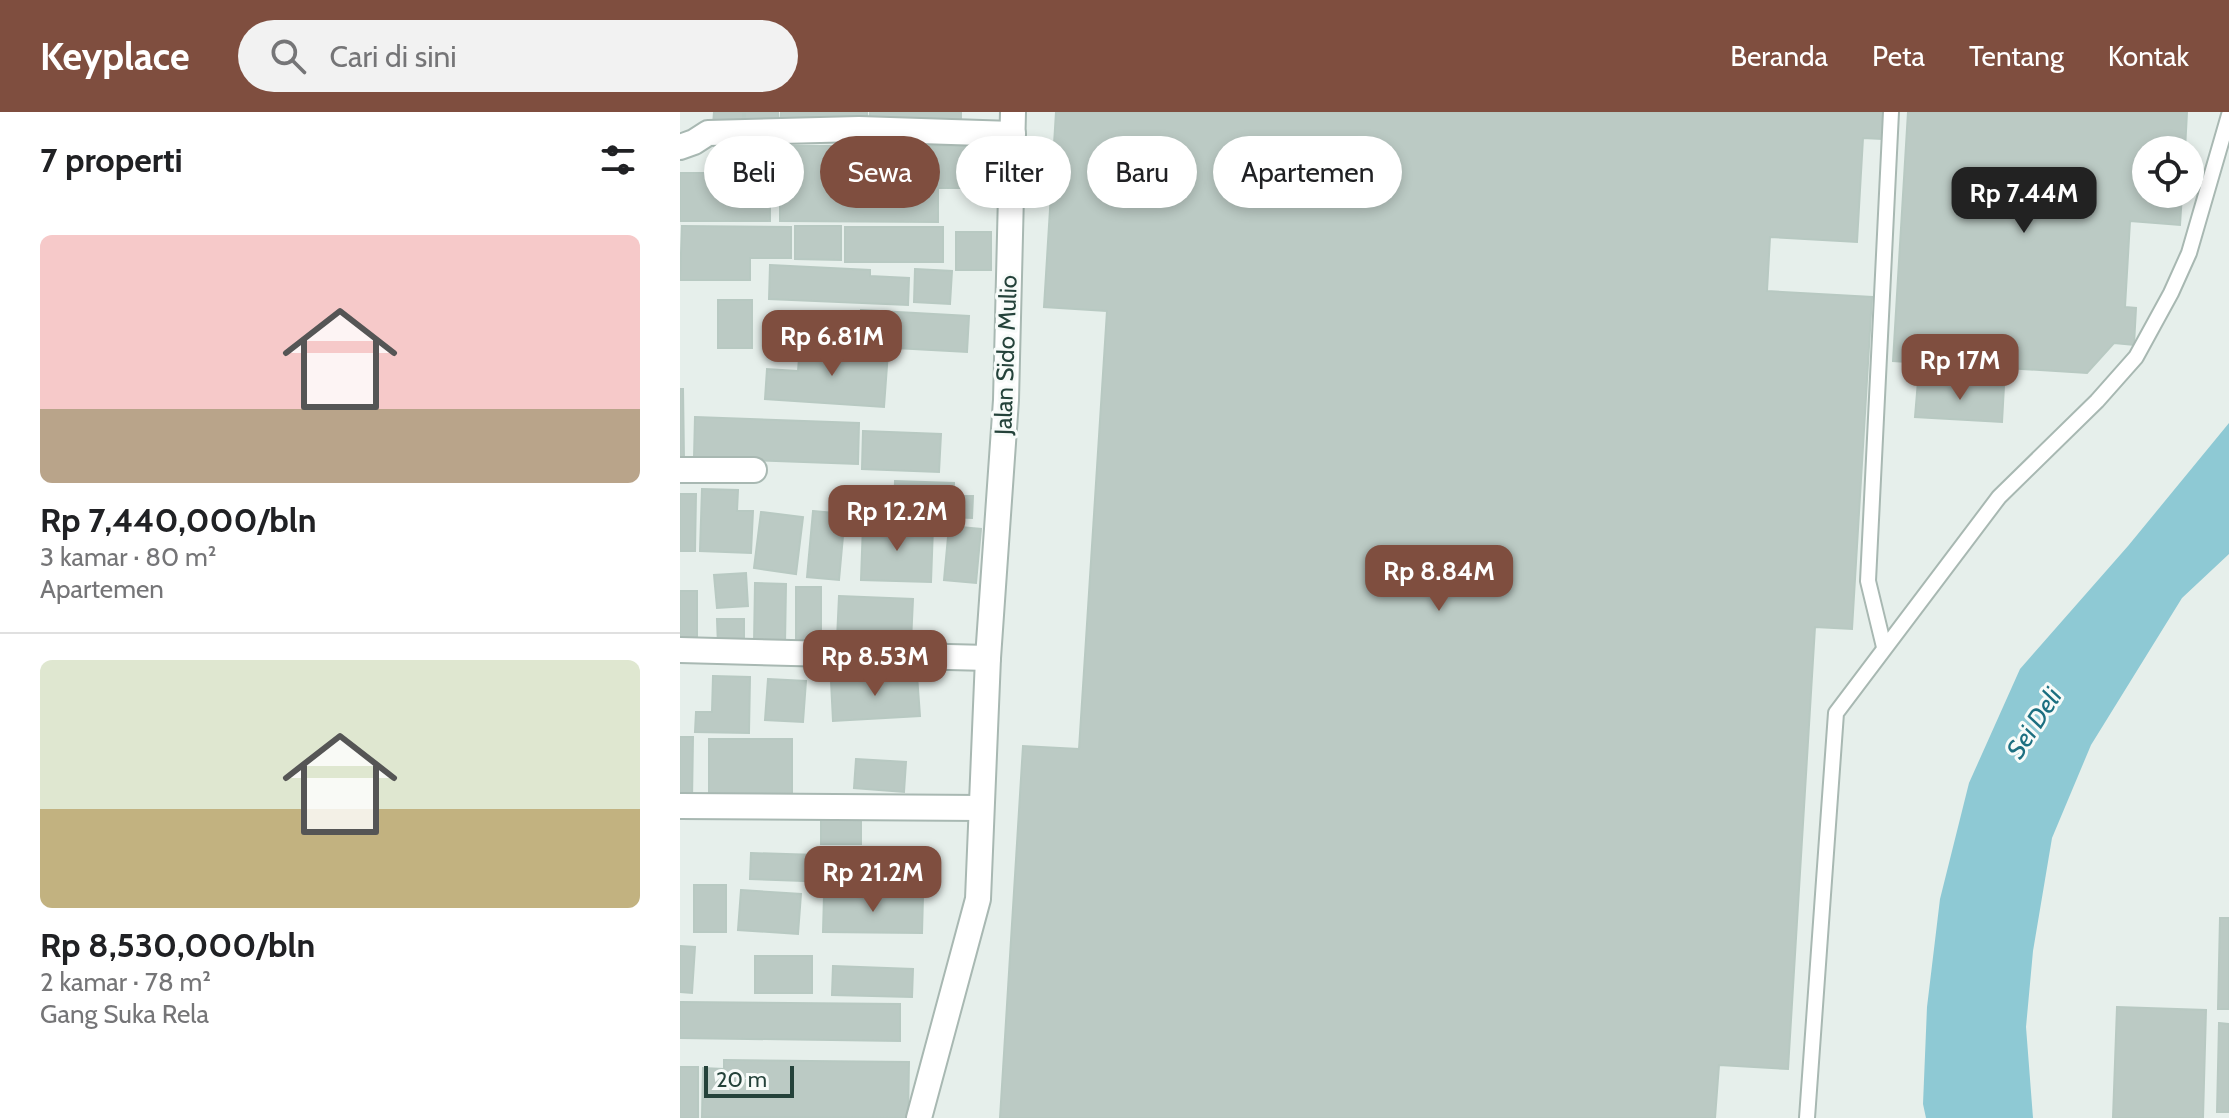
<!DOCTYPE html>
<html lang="id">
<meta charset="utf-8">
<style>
:root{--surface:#fff;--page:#f2f2f2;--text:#202124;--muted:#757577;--line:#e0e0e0;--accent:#7f4e3f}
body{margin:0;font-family:Cabin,sans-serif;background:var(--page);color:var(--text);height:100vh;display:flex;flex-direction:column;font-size:30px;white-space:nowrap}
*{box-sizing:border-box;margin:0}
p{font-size:26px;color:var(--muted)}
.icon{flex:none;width:44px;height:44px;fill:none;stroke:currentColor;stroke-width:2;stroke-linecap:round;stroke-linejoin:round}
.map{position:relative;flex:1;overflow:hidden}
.panel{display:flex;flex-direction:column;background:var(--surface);width:680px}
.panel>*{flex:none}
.guide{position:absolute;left:24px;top:24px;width:760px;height:72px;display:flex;gap:16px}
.buttons{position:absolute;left:1452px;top:24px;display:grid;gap:16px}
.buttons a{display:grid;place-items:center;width:72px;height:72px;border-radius:50%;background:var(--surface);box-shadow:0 4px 12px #0003;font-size:40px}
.scale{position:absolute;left:24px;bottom:20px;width:90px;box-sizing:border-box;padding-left:8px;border:4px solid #24423a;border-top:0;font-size:22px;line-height:28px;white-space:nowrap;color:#24423a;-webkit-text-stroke:6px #f7fbf9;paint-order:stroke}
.price{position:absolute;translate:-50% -68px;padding:0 18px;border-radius:16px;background:var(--accent);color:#fff;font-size:26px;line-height:52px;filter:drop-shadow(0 2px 4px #0008)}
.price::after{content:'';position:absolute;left:50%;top:48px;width:24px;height:18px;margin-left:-12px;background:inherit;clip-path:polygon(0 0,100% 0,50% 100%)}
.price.on{background:#222;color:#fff}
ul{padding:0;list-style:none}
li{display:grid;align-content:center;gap:16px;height:424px;padding:0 40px}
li+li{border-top:2px solid var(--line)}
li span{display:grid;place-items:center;height:248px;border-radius:12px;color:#555}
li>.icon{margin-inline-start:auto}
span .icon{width:144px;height:144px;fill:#fffc;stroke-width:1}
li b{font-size:34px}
h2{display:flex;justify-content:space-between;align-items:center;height:96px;padding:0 40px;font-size:34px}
.chip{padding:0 28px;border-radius:36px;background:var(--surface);box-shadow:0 4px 12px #0003;font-size:28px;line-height:72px}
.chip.on{background:var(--accent);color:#fff}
header{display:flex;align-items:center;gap:48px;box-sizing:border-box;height:112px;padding:0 40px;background:var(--accent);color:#fff}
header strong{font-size:38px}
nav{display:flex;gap:44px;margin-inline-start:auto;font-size:28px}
.search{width:560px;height:72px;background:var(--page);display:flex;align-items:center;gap:20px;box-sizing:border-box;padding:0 28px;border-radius:44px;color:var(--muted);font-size:30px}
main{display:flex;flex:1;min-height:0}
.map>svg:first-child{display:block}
.water{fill:#8ec9d4}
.building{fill:#bbcac4;stroke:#b8c9c2;stroke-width:2}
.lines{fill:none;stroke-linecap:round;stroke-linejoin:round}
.service-casing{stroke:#a8b8b2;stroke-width:18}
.minor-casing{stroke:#a8b8b2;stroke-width:28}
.service{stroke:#fff;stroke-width:14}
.minor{stroke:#fff;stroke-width:24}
.labels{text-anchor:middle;stroke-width:6;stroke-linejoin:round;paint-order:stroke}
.street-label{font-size:24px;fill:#24423a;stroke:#f7fbf9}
.water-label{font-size:26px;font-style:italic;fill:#1c6f80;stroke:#f7fbf9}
</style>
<header>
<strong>Keyplace</strong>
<div class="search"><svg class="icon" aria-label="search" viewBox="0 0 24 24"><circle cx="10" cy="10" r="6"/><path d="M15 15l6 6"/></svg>Cari di sini</div>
<nav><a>Beranda</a><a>Peta</a><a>Tentang</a><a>Kontak</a></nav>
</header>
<main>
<section class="panel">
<h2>7 properti<svg class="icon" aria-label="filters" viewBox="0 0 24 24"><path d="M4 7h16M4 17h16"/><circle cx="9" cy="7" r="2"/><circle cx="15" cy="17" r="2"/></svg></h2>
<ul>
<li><span style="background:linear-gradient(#f6c9c9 70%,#b9a48a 0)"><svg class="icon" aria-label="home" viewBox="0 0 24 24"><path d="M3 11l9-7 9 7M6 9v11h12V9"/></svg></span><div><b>Rp 7,440,000/bln</b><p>3 kamar · 80 m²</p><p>Apartemen</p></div></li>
<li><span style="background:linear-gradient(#dfe7d0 60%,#c2b280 0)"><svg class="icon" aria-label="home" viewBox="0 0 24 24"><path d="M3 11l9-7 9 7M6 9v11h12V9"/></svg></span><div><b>Rp 8,530,000/bln</b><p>2 kamar · 78 m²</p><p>Gang Suka Rela</p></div></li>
</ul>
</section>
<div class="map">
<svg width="1549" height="1006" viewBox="0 0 1549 1006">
<rect width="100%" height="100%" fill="#e6efeb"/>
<!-- water -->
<path class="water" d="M 1549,311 L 1549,442 L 1502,486 L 1411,633 L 1372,726 L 1353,839 L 1346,915 L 1353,1006 L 1246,1006 L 1243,992 L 1247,895 L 1260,787 L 1289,671 L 1340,557 L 1448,434 Z"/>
<!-- building -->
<g class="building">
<path d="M 34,0 L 63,0 L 63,14 L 33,13 Z"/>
<path d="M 65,0 L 98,0 L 98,13 L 65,12 Z"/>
<path d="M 101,0 L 187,0 L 187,14 L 100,12 Z"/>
<path d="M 190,0 L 281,0 L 281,17 L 189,14 Z"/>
<path d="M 376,0 L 1204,0 L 1202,27 L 1183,26 L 1177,130 L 1090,125 L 1087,179 L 1192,185 L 1172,517 L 1135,515 L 1108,957 L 1039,953 L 1035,1006 L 320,1006 L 343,634 L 399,637 L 427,199 L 364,195 Z"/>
<path d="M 1228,0 L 1507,0 L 1505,38 L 1466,38 L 1466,82 L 1502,82 L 1500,113 L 1450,109 L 1445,195 L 1456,196 L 1454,233 L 1434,231 L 1407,261 L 1213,249 Z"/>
<path d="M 94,34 L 298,34 L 298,76 L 258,76 L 258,110 L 100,109 L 100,75 L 94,75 Z"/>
<path d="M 40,36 L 90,36 L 90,109 L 0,109 L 0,61 L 40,61 Z"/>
<path d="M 2,114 L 111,115 L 111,146 L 70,146 L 70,168 L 0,168 Z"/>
<path d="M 115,114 L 161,114 L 161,148 L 115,147 Z"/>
<rect x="165" y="115" width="98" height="35"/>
<rect x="276" y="120" width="35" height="38"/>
<path d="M 90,153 L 190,158 L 190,164 L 229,166 L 228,193 L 89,187 Z"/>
<path d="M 235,157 L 272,159 L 270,192 L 234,190 Z"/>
<rect x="38" y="188" width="34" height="48"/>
<path d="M 181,198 L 289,204 L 287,240 L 179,234 Z"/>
<path d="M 120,233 L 208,240 L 204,295 L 85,287 L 87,257 L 118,259 Z"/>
<path d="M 1238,269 L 1324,274 L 1322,310 L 1235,305 Z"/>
<path d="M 0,277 L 3,277 L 4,347 L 0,347 Z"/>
<path d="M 15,305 L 179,311 L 178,352 L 14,346 Z"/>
<path d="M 183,319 L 261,322 L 259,360 L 182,357 Z"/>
<path d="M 215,369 L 274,371 L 274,384 L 293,384 L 292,406 L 214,403 Z"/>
<path d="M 22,377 L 58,378 L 57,399 L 73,399 L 71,441 L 20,439 Z"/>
<path d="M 0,382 L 16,382 L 15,439 L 0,439 Z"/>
<path d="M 133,399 L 165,402 L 159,468 L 127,465 Z"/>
<path d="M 81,400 L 123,405 L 116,462 L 74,456 Z"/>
<path d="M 183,412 L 253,415 L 251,470 L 181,468 Z"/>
<path d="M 269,414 L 301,417 L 296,471 L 264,468 Z"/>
<path d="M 66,461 L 68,494 L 37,496 L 34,463 Z"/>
<path d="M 75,471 L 106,472 L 105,533 L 74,532 Z"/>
<rect x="116" y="475" width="25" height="59"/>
<rect x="0" y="479" width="17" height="50"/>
<path d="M 159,484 L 233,487 L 231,530 L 157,527 Z"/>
<path d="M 37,507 L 64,507 L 64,534 L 38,534 Z"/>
<path d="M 237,563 L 240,604 L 153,609 L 151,569 Z"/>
<path d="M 33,564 L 70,565 L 69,621 L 15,620 L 16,600 L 32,600 Z"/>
<path d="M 88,567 L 126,569 L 123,610 L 85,608 Z"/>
<path d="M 0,625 L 13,625 L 12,688 L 0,688 Z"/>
<rect x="29" y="627" width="83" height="58"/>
<path d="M 176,647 L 226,650 L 224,680 L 174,676 Z"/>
<rect x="141" y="705" width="40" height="27"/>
<path d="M 71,741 L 235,746 L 235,773 L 70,767 Z"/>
<rect x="14" y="773" width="32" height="47"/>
<path d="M 61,778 L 121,782 L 118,822 L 58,818 Z"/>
<path d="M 144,783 L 243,784 L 242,821 L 143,820 Z"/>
<path d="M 1540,806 L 1549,806 L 1549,897 L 1538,897 Z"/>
<path d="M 0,834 L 15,835 L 12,881 L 0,880 Z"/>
<rect x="75" y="844" width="57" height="37"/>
<path d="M 153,854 L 233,857 L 232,885 L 152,883 Z"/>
<path d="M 0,890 L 220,892 L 220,929 L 0,926 Z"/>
<path d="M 1437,895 L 1526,898 L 1523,1006 L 1433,1006 Z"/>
<path d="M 1539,911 L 1549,912 L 1549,1000 L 1537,1000 Z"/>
<path d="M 44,948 L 229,950 L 228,1006 L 22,1005 L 23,956 L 44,957 Z"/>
<rect x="0" y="955" width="18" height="51"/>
</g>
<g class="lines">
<defs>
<g id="service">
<path d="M 1204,535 L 1188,469 L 1211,0"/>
<path d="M 1127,1006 L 1156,601 L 1319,385 L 1417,289 L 1456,245 L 1491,181 L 1509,141 L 1549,3"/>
</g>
<g id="minor">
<path d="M 0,35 L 14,30 L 28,21 L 179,17 L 333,22"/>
<path d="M 0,358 L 74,358"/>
<path d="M 0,538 L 308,546"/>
<path d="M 0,694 L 301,696"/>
<path d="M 239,1006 L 298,787 L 308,546 L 326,288 L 333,0"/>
</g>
</defs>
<!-- service casing -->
<use href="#service" class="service-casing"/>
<!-- minor casing -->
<use href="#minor" class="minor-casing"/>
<!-- service -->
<use href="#service" class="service"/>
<!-- minor -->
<use href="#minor" class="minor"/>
</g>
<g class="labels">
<!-- street labels -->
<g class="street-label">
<text transform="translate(326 243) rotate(-88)" y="8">Jalan Sido Mulio</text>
</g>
<!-- water labels -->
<g class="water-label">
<text transform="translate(1354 611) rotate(-57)" y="9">Sei Deli</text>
</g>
</g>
</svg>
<div class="buttons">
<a><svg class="icon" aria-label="locate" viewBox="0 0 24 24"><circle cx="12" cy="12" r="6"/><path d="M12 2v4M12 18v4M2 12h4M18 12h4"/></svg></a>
</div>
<div class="scale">20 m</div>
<b class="price on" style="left:1344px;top:123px">Rp 7.44M</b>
<b class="price" style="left:152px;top:266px">Rp 6.81M</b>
<b class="price" style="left:1280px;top:290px">Rp 17M</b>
<b class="price" style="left:217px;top:441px">Rp 12.2M</b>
<b class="price" style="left:759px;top:501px">Rp 8.84M</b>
<b class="price" style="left:195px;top:586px">Rp 8.53M</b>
<b class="price" style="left:193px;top:802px">Rp 21.2M</b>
<div class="guide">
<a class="chip">Beli</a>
<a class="chip on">Sewa</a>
<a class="chip">Filter</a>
<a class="chip">Baru</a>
<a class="chip">Apartemen</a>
</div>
</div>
</main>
